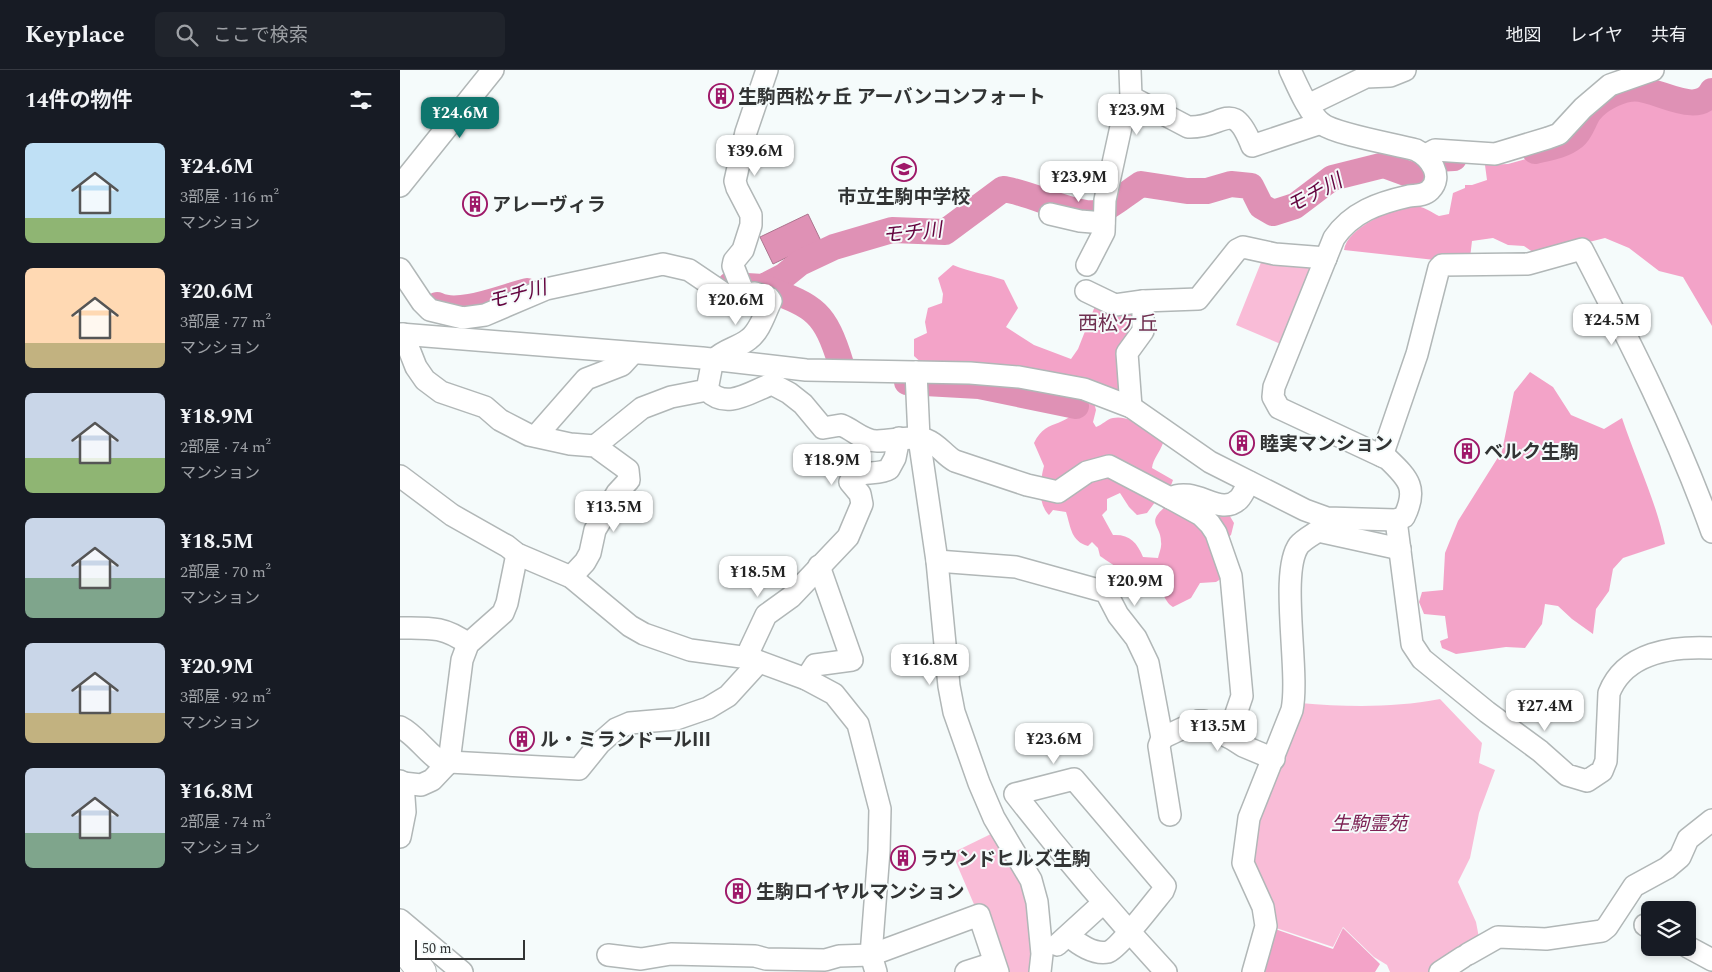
<!DOCTYPE html>
<html lang="ja">
<meta charset="utf-8">
<style>
:root{--surface:#171b24;--page:#20242c;--text:#f1f3f6;--muted:#9ea1a6;--line:#363941;--accent:#0f766e}
body{margin:0;font-family:Spectral,"Noto Sans JP",serif;background:var(--page);color:var(--text);height:100vh;display:flex;flex-direction:column;font-size:19px;white-space:nowrap}
*{box-sizing:border-box;margin:0}
p{font-size:16px;color:var(--muted)}
.icon{flex:none;width:28px;height:28px;fill:none;stroke:currentColor;stroke-width:2;stroke-linecap:round;stroke-linejoin:round}
.map{position:relative;flex:1;overflow:hidden}
.details{display:flex;flex-direction:column;background:var(--surface);width:400px}
.details>*{flex:none}
.fabs{position:absolute;left:1241px;top:831px;display:grid;gap:10px}
.fabs a{display:grid;place-items:center;width:55px;height:55px;border-radius:8px;background:var(--surface);box-shadow:0 2px 8px #0003;font-size:25px}
.scale{position:absolute;left:15px;bottom:12px;width:110px;box-sizing:border-box;padding-left:5px;border:2px solid #323434;border-top:0;font-size:14px;line-height:18px;white-space:nowrap;color:#323434;-webkit-text-stroke:4px #f5fbfb;paint-order:stroke}
.price{position:absolute;translate:-50% -42px;padding:0 11px;border-radius:10px;background:#fff;color:#222;font-size:16px;line-height:32px;filter:drop-shadow(0 1px 2px #0008)}
.price::after{content:'';position:absolute;left:50%;top:30px;width:15px;height:11px;margin-left:-8px;background:inherit;clip-path:polygon(0 0,100% 0,50% 100%)}
.price.active{background:var(--accent);color:#fff}
ul{padding:0;list-style:none}
li{display:flex;align-items:center;gap:15px;height:125px;padding:0 25px}
li span{display:grid;place-items:center;flex:none;width:140px;height:100px;border-radius:8px;color:#555}
li>.icon{margin-inline-start:auto}
span .icon{width:60px;height:60px;fill:#fffc;stroke-width:1}
li b{font-size:21px}
h2{display:flex;justify-content:space-between;align-items:center;height:60px;padding:0 25px;font-size:21px}
header{display:flex;align-items:center;gap:30px;box-sizing:border-box;height:70px;padding:0 25px;background:var(--surface);border-bottom:1px solid var(--line)}
header strong{font-size:24px}
nav{display:flex;gap:28px;margin-inline-start:auto;font-size:18px}
.search{width:350px;height:45px;background:var(--page);display:flex;align-items:center;gap:12px;box-sizing:border-box;padding:0 18px;border-radius:8px;color:var(--muted);font-size:19px}
main{display:flex;flex:1;min-height:0}
.map>svg:first-child{display:block}
.green{fill:#f9bcd7}
.forest{fill:#f3a3c8}
.water{fill:#df91b5;stroke:#ab758e}
.lines{fill:none;stroke-linecap:round;stroke-linejoin:round}
.river{stroke:#df91b5;stroke-width:26}
.minor-casing{stroke:#b1b7b7;stroke-width:24}
.major-casing{stroke:#b1b7b7;stroke-width:30}
.minor{stroke:#fff;stroke-width:21}
.major{stroke:#fff;stroke-width:28}
.labels{text-anchor:middle;stroke-width:4;stroke-linejoin:round;paint-order:stroke}
.poi-label{font-size:19px;font-weight:bold;fill:#323434;stroke:#f5fbfb;text-anchor:start}
.park-label{font-size:19px;font-style:italic;fill:#7d2355;stroke:#f5fbfb}
.water-label{font-size:20px;font-style:italic;fill:#64043f;stroke:#f5fbfb}
.neighbourhood-label{font-size:20px;fill:#6f2f50;stroke:#f5fbfb}
</style>
<header>
<strong>Keyplace</strong>
<div class="search"><svg class="icon" aria-label="search" viewBox="0 0 24 24"><circle cx="10" cy="10" r="6"/><path d="M15 15l6 6"/></svg>ここで検索</div>
<nav><a>地図</a><a>レイヤ</a><a>共有</a></nav>
</header>
<main>
<section class="details">
<h2>14件の物件<svg class="icon" aria-label="filters" viewBox="0 0 24 24"><path d="M4 7h16M4 17h16"/><circle cx="9" cy="7" r="2"/><circle cx="15" cy="17" r="2"/></svg></h2>
<ul>
<li><span style="background:linear-gradient(#bfe0f5 75%,#8fb573 0)"><svg class="icon" aria-label="home" viewBox="0 0 24 24"><path d="M3 11l9-7 9 7M6 9v11h12V9"/></svg></span><div><b>¥24.6M</b><p>3部屋 · 116 m²</p><p>マンション</p></div></li>
<li><span style="background:linear-gradient(#ffd9b3 75%,#c2b280 0)"><svg class="icon" aria-label="home" viewBox="0 0 24 24"><path d="M3 11l9-7 9 7M6 9v11h12V9"/></svg></span><div><b>¥20.6M</b><p>3部屋 · 77 m²</p><p>マンション</p></div></li>
<li><span style="background:linear-gradient(#c9d6e8 65%,#8fb573 0)"><svg class="icon" aria-label="home" viewBox="0 0 24 24"><path d="M3 11l9-7 9 7M6 9v11h12V9"/></svg></span><div><b>¥18.9M</b><p>2部屋 · 74 m²</p><p>マンション</p></div></li>
<li><span style="background:linear-gradient(#c9d6e8 60%,#7fa58c 0)"><svg class="icon" aria-label="home" viewBox="0 0 24 24"><path d="M3 11l9-7 9 7M6 9v11h12V9"/></svg></span><div><b>¥18.5M</b><p>2部屋 · 70 m²</p><p>マンション</p></div></li>
<li><span style="background:linear-gradient(#c9d6e8 70%,#c2b280 0)"><svg class="icon" aria-label="home" viewBox="0 0 24 24"><path d="M3 11l9-7 9 7M6 9v11h12V9"/></svg></span><div><b>¥20.9M</b><p>3部屋 · 92 m²</p><p>マンション</p></div></li>
<li><span style="background:linear-gradient(#c9d6e8 65%,#7fa58c 0)"><svg class="icon" aria-label="home" viewBox="0 0 24 24"><path d="M3 11l9-7 9 7M6 9v11h12V9"/></svg></span><div><b>¥16.8M</b><p>2部屋 · 74 m²</p><p>マンション</p></div></li>
</ul>
</section>
<div class="map">
<svg width="1312" height="902" viewBox="0 0 1312 902">
<rect width="100%" height="100%" fill="#f5fbfb"/>
<!-- green -->
<g class="green">
<path d="M 862,190 L 872,195 L 916,195 L 883,275 L 836,255 Z"/>
<path d="M 1040,629 L 1082,673 L 1079,693 L 1095,700 L 1079,743 L 1070,788 L 1058,812 L 1076,852 L 1080,873 L 1033,902 L 990,902 L 987,895 L 974,887 L 943,857 L 933,877 L 876,858 L 852,797 L 857,751 L 900,633 C 947,637 993,638 1040,629 Z"/>
<path d="M 593,763 L 623,813 L 628,835 L 633,898 L 631,902 L 603,902 L 552,783 Z"/>
</g>
<!-- forest -->
<g class="forest">
<path d="M 1243,24 L 1266,37 L 1301,42 L 1312,28 L 1312,256 L 1283,207 L 1259,201 L 1229,178 L 1205,168 L 1137,185 L 1124,176 L 1108,175 L 1093,168 L 1072,171 L 1070,188 L 1035,190 L 944,180 C 947,158 993,137 1014,136 C 1023,136 1031,142 1039,146 L 1049,144 L 1053,123 L 1065,118 L 1065,115 L 1072,115 L 1087,110 L 1085,95 L 1108,94 L 1175,75 L 1195,51 L 1221,27 Z"/>
<path d="M 553,195 C 570,202 586,204 604,210 L 618,238 L 606,257 L 634,275 L 671,289 L 678,279 L 697,231 L 736,235 L 725,325 L 524,295 L 514,286 L 514,269 L 527,263 L 525,252 L 528,238 L 542,233 L 543,224 L 538,208 Z"/>
<path d="M 1130,302 L 1153,317 L 1171,345 L 1204,359 L 1222,348 C 1236,390 1256,431 1265,474 L 1223,488 L 1213,499 L 1209,521 L 1196,539 L 1193,564 L 1172,549 L 1158,536 L 1145,534 L 1142,554 L 1125,578 L 1106,577 L 1056,584 L 1042,578 L 1040,571 L 1048,568 L 1045,546 L 1024,544 L 1019,532 L 1022,522 L 1043,520 L 1045,483 L 1058,451 L 1102,381 L 1114,322 Z"/>
<path d="M 693,329 L 696,340 L 693,352 L 696,357 C 702,355 707,349 713,348 C 730,344 752,362 763,373 C 760,382 753,389 752,398 L 773,410 L 770,418 L 764,420 L 747,443 L 737,445 L 729,437 L 720,423 L 707,429 L 707,440 L 702,445 L 713,465 C 729,464 737,472 743,487 L 758,488 C 759,483 762,477 761,472 C 761,454 745,454 766,436 L 828,443 L 834,453 L 831,465 L 824,470 L 824,507 L 816,512 L 800,513 L 791,528 L 773,537 C 763,531 763,517 752,510 C 744,505 735,505 726,502 C 720,500 706,490 700,486 L 698,478 L 692,472 L 688,476 C 671,471 671,458 666,442 L 653,440 L 649,445 C 637,433 640,411 644,396 L 634,373 C 647,345 671,361 680,330 Z"/>
<path d="M 943,858 L 980,894 L 975,902 L 863,902 L 875,859 L 933,879 Z"/>
</g>
<!-- water -->
<path class="water" d="M 408,144 L 421,171 L 373,194 L 360,167 Z"/>
<g class="lines">
<!-- river -->
<g class="river">
<path d="M 1135,81 C 1148,78 1163,76 1174,67 C 1182,61 1184,48 1190,41 C 1199,30 1216,21 1230,19 C 1252,14 1297,50 1312,21"/>
<path d="M 330,215 L 363,217 L 384,206 L 400,193 L 434,177 L 492,160 L 545,162 L 603,119 C 626,121 681,149 698,142 C 713,136 727,123 741,114 L 787,121 L 807,121 L 831,114 L 851,116 L 861,136 L 873,143 L 895,136 L 932,108 L 984,95 L 1014,106 L 1036,89 L 1054,88"/>
<path d="M 363,217 C 414,237 424,239 441,294"/>
<path d="M 37,235 C 59,246 103,227 127,221"/>
<path d="M 507,312 L 579,316 L 676,336"/>
</g>
<defs>
<g id="minor">
<path d="M 731,27 L 788,57 C 824,59 832,26 852,76 L 921,53"/>
<path d="M 908,35 L 966,7 L 990,6 L 1005,0"/>
<path d="M 1026,85 L 1035,80 L 1095,84 L 1148,68 L 1159,64 L 1183,38 L 1210,15 L 1253,0"/>
<path d="M 0,116 L 93,0"/>
<path d="M 650,144 L 680,151 L 704,153"/>
<path d="M 687,195 L 704,162 L 705,130 L 722,52 L 731,27 L 730,0"/>
<path d="M 0,199 L 22,232 L 30,240 L 63,248 L 85,245 L 146,219 L 263,194 L 289,200 L 326,225 L 344,224"/>
<path d="M 686,221 L 715,235 L 743,231 L 798,229 L 837,180 L 843,177 L 875,184 L 926,188"/>
<path d="M 0,264 L 302,288 L 406,300 L 570,303 L 619,307 L 684,319 L 731,337 L 810,392 L 905,440 L 927,448 L 996,450 L 1004,447 C 1018,419 1009,409 988,389 L 879,338 L 873,327 L 874,317 L 934,168 C 952,142 978,133 1009,126 C 1016,125 1024,126 1030,120 C 1044,106 1030,87 1016,80 C 994,74 938,65 922,54 C 909,44 897,15 890,0"/>
<path d="M 3,264 L 16,297 L 25,310 L 41,322 L 85,337 L 100,350 L 129,365 L 170,374 L 195,376 L 228,400 L 229,410 L 217,423 L 195,460 L 190,483 L 185,492 L 171,507"/>
<path d="M 315,289 C 325,279 338,278 349,269 C 360,261 365,243 371,231 L 369,228 L 355,223 L 344,224 L 333,196 L 334,191 L 343,180 L 351,155 L 351,145 L 337,118 L 335,111 L 346,62 L 367,0"/>
<path d="M 516,302 L 519,368 L 537,491 L 549,616 L 554,642 L 579,713 L 594,748 L 631,810 L 637,832 L 642,884 L 640,902"/>
<path d="M 307,320 C 327,341 351,321 372,314 L 389,323 L 403,334 L 423,358 L 441,355 C 454,360 463,371 477,371 C 494,371 510,365 527,370 C 538,374 545,386 555,391 L 627,415 L 658,422 L 687,402 L 709,396 L 770,428"/>
<path d="M 731,337 L 727,283 L 743,261 L 743,231"/>
<path d="M 136,366 L 186,309 L 222,295 L 233,283"/>
<path d="M 195,376 L 242,338 L 271,327 L 307,320 L 313,289"/>
<path d="M 982,386 L 1017,284 L 1039,198 L 1042,195 L 1128,194 L 1182,179 C 1230,272 1277,364 1312,462"/>
<path d="M 0,406 L 52,445 L 107,476 L 117,484 L 171,507 L 230,556 L 244,564 L 290,580 L 349,588 L 406,609 L 434,624 L 458,654 L 480,739 L 479,781 L 471,885 L 476,902"/>
<path d="M 996,450 L 1012,574 L 1022,589 L 1087,642 L 1140,681 L 1167,705 L 1187,711 L 1202,701 L 1206,691 L 1209,623 C 1225,582 1273,576 1312,578"/>
<path d="M 537,491 L 616,497 L 706,522 L 718,545 L 736,568 L 748,593 L 762,668 L 759,676 L 770,745"/>
<path d="M 0,558 C 29,558 44,556 68,574"/>
<path d="M 349,588 L 350,579 L 366,545 L 391,527 L 448,467 L 462,434 L 460,424 L 450,412 C 456,399 478,406 489,399 L 495,388 L 499,368"/>
<path d="M 406,609 L 415,595 L 452,590 L 419,496"/>
<path d="M 0,657 C 18,666 28,686 46,695"/>
<path d="M 828,667 L 842,626 L 831,506 L 816,463 L 810,454 L 801,445 L 770,428 C 796,415 820,448 839,429 C 843,425 846,417 849,412"/>
<path d="M 762,668 L 798,651 L 804,651 L 843,676 L 874,689"/>
<path d="M 49,692 L 179,699 L 200,673 L 216,659 L 230,653 L 276,649 L 308,638 L 328,626 L 359,592"/>
<path d="M 0,711 L 3,713 L 5,742 L 0,767"/>
<path d="M 3,713 L 21,715 L 32,710 L 49,692 L 62,590 L 68,574 L 103,543 L 107,533 L 117,484"/>
<path d="M 0,850 L 62,902"/>
<path d="M 1245,855 L 1250,858"/>
<path d="M 669,866 C 678,874 694,885 708,882 C 718,879 754,832 763,821 L 765,816 L 674,709 L 615,724 C 663,786 713,845 766,902"/>
<path d="M 657,875 L 703,833"/>
<path d="M 1288,877 L 1312,890"/>
<path d="M 1068,884 L 1098,867 L 1146,869 L 1202,861 L 1207,857 L 1234,816 L 1267,798 L 1280,787 L 1288,769 L 1312,750"/>
<path d="M 208,885 L 241,889 L 271,884 L 355,886 L 366,889 L 425,890 L 439,886 L 471,885 L 579,845 L 598,902"/>
<path d="M 566,902 L 594,893"/>
<path d="M 853,902 L 866,856 L 863,837 L 843,793 L 849,748 L 892,640 C 900,601 879,502 899,475 C 903,470 912,465 918,461 L 1000,479"/>
<path d="M 1040,902 L 1063,887"/>
</g>
<path id="major" d="M 0,874 L 22,902"/>
</defs>
<!-- minor casing -->
<use href="#minor" class="minor-casing"/>
<!-- major casing -->
<use href="#major" class="major-casing"/>
<!-- minor -->
<use href="#minor" class="minor"/>
<!-- major -->
<use href="#major" class="major"/>
</g>
<!-- icons -->
<defs>
<symbol id="building-ring" viewBox="-11 -11 22 22"><circle r="9.5" fill="#f5fbfb" stroke="#9e1868" stroke-width="1.5"/><path d="M-4-6H4V6H1V3H-1V6H-4ZM-2.5-4.3h1.7v1.8h-1.7ZM.8-4.3h1.7v1.8H.8ZM-2.5-1h1.7V.8h-1.7ZM.8-1h1.7V.8H.8Z" fill="#9e1868"/></symbol>
<symbol id="school-ring" viewBox="-11 -11 22 22"><circle r="9.5" fill="#f5fbfb" stroke="#9e1868" stroke-width="1.5"/><path d="M0-5L7-2L0 1L-7-2ZM-4 1L0 2.5L4 1V4Q0 6-4 4Z" fill="#9e1868"/></symbol>
</defs>
<g fill-rule="evenodd">
<use href="#building-ring" x="307" y="12" width="28" height="28"/>
<use href="#school-ring" x="490" y="85" width="28" height="28"/>
<use href="#building-ring" x="61" y="120" width="28" height="28"/>
<use href="#building-ring" x="828" y="359" width="28" height="28"/>
<use href="#building-ring" x="1053" y="367" width="28" height="28"/>
<use href="#building-ring" x="108" y="655" width="28" height="28"/>
<use href="#building-ring" x="489" y="774" width="28" height="28"/>
<use href="#building-ring" x="324" y="807" width="28" height="28"/>
</g>
<g class="labels">
<!-- poi labels -->
<g class="poi-label">
<text x="338" y="33">生駒西松ヶ丘 アーバンコンフォート</text>
<text x="504" y="133" text-anchor="middle">市立生駒中学校</text>
<text x="92" y="141">アレーヴィラ</text>
<text x="860" y="380">睦実マンション</text>
<text x="1084" y="388">ベルク生駒</text>
<text x="140" y="676">ル・ミランドールⅢ</text>
<text x="520" y="795">ラウンドヒルズ生駒</text>
<text x="356" y="828">生駒ロイヤルマンション</text>
</g>
<!-- park labels -->
<g class="park-label">
<text x="969" y="760">生駒霊苑</text>
</g>
<!-- water labels -->
<g class="water-label">
<text transform="translate(914 123) rotate(-28)" y="7">モチ川</text>
<text transform="translate(512 162) rotate(-6)" y="7">モチ川</text>
<text transform="translate(117 224) rotate(-15)" y="7">モチ川</text>
</g>
<!-- neighbourhood labels -->
<g class="neighbourhood-label">
<text x="718" y="260">西松ケ丘</text>
</g>
</g>
</svg>
<div class="fabs">
<a><svg class="icon" aria-label="layers" viewBox="0 0 24 24"><path d="M12 4l9 5-9 5-9-5zM3 14l9 5 9-5"/></svg></a>
</div>
<div class="scale">50 m</div>
<b class="price" style="left:737px;top:66px">¥23.9M</b>
<b class="price active" style="left:60px;top:69px">¥24.6M</b>
<b class="price" style="left:355px;top:107px">¥39.6M</b>
<b class="price" style="left:679px;top:133px">¥23.9M</b>
<b class="price" style="left:336px;top:256px">¥20.6M</b>
<b class="price" style="left:1212px;top:276px">¥24.5M</b>
<b class="price" style="left:432px;top:416px">¥18.9M</b>
<b class="price" style="left:214px;top:463px">¥13.5M</b>
<b class="price" style="left:358px;top:528px">¥18.5M</b>
<b class="price" style="left:735px;top:537px">¥20.9M</b>
<b class="price" style="left:530px;top:616px">¥16.8M</b>
<b class="price" style="left:1145px;top:662px">¥27.4M</b>
<b class="price" style="left:818px;top:682px">¥13.5M</b>
<b class="price" style="left:654px;top:695px">¥23.6M</b>
</div>
</main>
